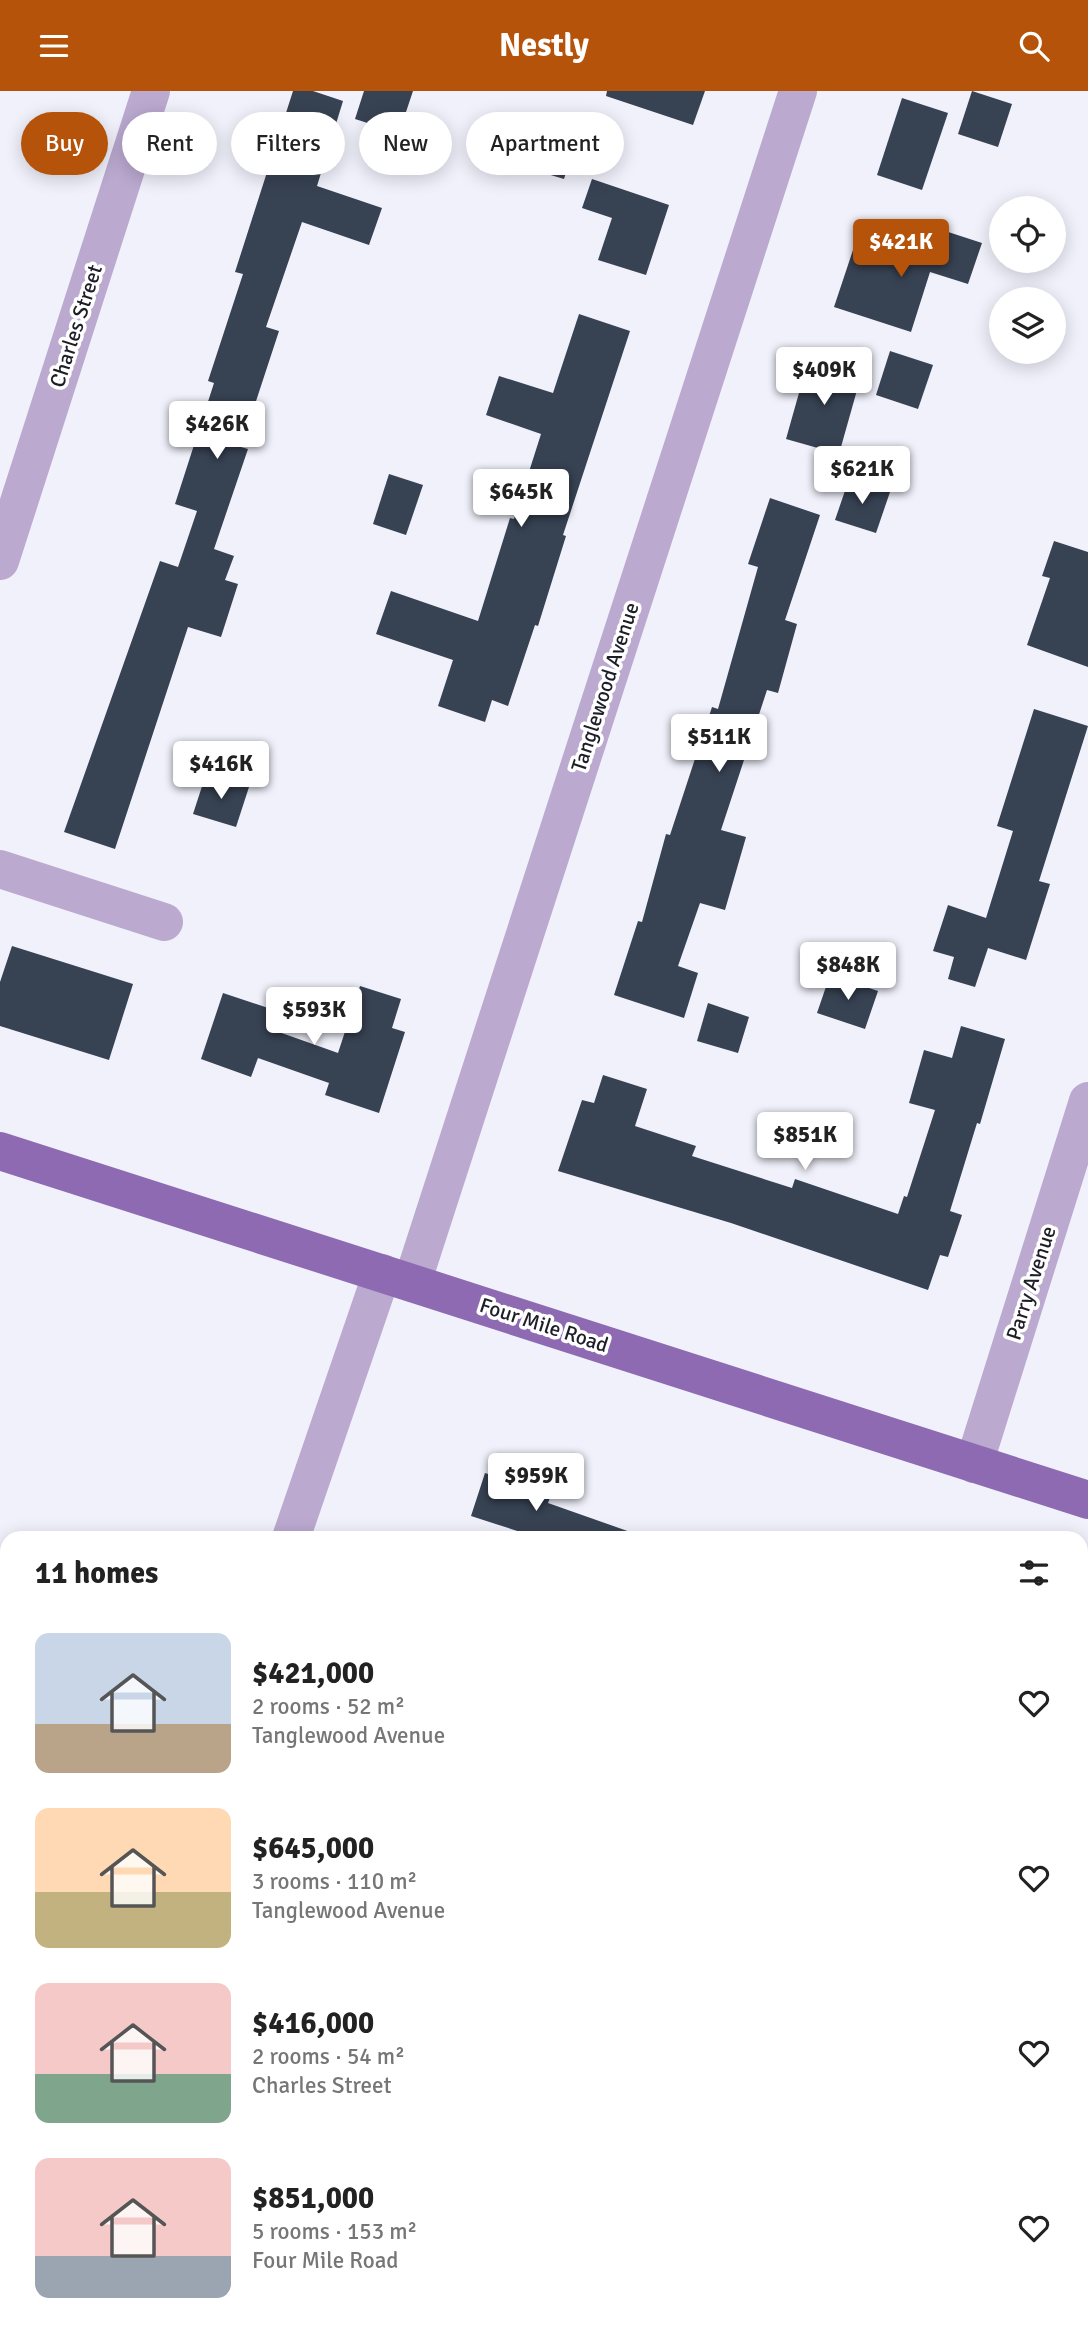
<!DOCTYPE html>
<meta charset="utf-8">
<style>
:root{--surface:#fff;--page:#f2f2f2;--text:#222;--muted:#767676;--accent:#b45309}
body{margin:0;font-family:Signika,sans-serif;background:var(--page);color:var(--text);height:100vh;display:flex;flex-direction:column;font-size:26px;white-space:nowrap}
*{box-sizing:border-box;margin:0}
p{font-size:23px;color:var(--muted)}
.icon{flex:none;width:38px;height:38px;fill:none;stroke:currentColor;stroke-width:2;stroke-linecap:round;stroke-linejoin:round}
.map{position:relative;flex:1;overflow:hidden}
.panel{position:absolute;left:0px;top:1440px;width:1088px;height:800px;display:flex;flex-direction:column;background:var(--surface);border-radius:21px 21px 0 0;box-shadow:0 4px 18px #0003}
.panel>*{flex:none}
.banner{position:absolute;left:21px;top:21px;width:700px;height:63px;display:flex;gap:14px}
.tools{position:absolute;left:989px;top:105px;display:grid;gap:14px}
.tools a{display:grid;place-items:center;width:77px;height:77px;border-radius:50%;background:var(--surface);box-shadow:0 4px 18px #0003;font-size:35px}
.price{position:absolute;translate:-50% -60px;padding:0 16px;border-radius:7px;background:#fff;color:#222;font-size:23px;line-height:46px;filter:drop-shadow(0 2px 4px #0008)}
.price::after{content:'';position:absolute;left:50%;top:42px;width:21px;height:16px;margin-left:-10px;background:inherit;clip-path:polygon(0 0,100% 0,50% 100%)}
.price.active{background:var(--accent);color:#fff}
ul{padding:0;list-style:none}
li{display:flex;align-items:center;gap:21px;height:175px;padding:0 35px}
li span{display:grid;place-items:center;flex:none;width:196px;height:140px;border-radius:14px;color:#555}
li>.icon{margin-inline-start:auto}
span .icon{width:84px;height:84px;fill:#fffc;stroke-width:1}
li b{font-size:30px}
h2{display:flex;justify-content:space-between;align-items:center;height:84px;padding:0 35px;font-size:30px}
.pill{padding:0 24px;border-radius:32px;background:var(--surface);box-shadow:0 4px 18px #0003;font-size:24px;line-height:63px}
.pill.active{background:var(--accent);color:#fff}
header{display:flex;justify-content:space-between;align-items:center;height:91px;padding:0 35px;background:var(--accent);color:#fff;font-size:32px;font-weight:800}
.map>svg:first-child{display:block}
.building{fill:#374253}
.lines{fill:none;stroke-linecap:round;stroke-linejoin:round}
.minor{stroke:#bba9d0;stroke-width:38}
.major{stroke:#8d6ab1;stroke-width:38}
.labels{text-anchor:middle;stroke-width:7;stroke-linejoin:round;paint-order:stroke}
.street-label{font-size:21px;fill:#1d1e27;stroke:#fff}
</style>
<header><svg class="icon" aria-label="menu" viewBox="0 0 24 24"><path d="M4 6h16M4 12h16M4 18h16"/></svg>Nestly<svg class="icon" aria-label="search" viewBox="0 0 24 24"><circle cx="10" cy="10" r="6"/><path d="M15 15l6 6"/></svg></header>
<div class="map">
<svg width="1088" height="2239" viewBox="0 0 1088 2239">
<rect width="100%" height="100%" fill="#f0f1fb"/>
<!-- building -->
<g class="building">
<path d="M 293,0 L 313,0 L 343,10 L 317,95 L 382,117 L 369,154 L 302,131 L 266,236 L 279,240 L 241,356 L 248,358 L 214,458 L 234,465 L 225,489 L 238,493 L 221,546 L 188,536 L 115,758 L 64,741 L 160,470 L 178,476 L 197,420 L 175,413 L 214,292 L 208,290 L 243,183 L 235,181 Z"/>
<path d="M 364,0 L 413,0 L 399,42 L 355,28 Z"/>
<path d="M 607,0 L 705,0 L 693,34 L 606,5 Z"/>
<path d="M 972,0 L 1012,13 L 998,56 L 958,43 Z"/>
<path d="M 902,7 L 948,22 L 922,99 L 877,84 Z"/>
<path d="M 535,38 L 576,50 L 564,88 L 524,76 Z"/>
<path d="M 592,88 L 669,114 L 646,184 L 598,169 L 612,127 L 582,117 Z"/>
<path d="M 939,138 L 982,152 L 968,193 L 930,181 L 911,241 L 834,216 L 856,150 L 927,174 Z"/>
<path d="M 579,223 L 630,240 L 563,444 L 566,445 L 538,535 L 535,534 L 508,615 L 492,609 L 485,631 L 438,615 L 453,569 L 376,543 L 391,500 L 478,530 L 510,427 L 514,428 L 541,343 L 486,324 L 499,285 L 553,302 Z"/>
<path d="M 890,260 L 933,274 L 918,318 L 876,304 Z"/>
<path d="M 808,270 L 861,285 L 839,363 L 786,348 Z"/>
<path d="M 389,383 L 423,394 L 406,444 L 373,433 Z"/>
<path d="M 849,388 L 890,401 L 876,442 L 835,429 Z"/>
<path d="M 770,407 L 820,424 L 785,529 L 797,533 L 778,602 L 767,599 L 721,739 L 746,746 L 725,819 L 700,812 L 678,875 L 698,882 L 684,927 L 614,904 L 638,830 L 642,831 L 666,743 L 670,744 L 712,616 L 718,618 L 758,476 L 748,473 Z"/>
<path d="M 1054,450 L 1088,461 L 1088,576 L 1027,554 L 1050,487 L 1042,485 Z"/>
<path d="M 1034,618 L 1088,635 L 1039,790 L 1050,793 L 1026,869 L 988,857 L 975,896 L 948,888 L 954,866 L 933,860 L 948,814 L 986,827 L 1013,740 L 997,735 Z"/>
<path d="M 206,683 L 249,696 L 236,736 L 193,723 Z"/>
<path d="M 12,855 L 133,893 L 109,969 L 0,935 L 0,891 Z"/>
<path d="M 830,884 L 878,900 L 865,938 L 817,922 Z"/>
<path d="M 360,895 L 401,908 L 392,937 L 405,941 L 379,1022 L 325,1004 L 329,992 L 258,967 L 251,986 L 201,968 L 223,902 L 283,922 L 276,940 L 338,962 Z"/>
<path d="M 708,912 L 749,926 L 738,962 L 697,950 Z"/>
<path d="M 961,935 L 1005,948 L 980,1033 L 977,1032 L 950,1120 L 962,1124 L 948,1166 L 940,1164 L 928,1199 L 731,1132 L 558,1080 L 582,1009 L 594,1012 L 603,984 L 647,998 L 635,1035 L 696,1055 L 692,1065 L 792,1097 L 795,1088 L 898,1123 L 904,1105 L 907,1106 L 935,1019 L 909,1012 L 924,959 L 952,967 Z"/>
<path d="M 485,1382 L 551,1404 L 548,1412 L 636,1443 L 635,1447 L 539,1447 L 471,1425 Z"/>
</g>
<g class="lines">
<!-- minor -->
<g class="minor">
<path d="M 0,470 L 151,0"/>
<path d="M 0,778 L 164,831"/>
<path d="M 412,1192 L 798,0"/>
<path d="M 974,1373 L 1088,1010"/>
<path d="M 291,1447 L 382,1182"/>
</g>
<!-- major -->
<path class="major" d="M 0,1060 L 1088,1409"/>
</g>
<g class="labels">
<!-- street labels -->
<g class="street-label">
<text transform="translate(76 235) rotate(-72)" y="7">Charles Street</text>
<text transform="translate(605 596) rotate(-72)" y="7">Tanglewood Avenue</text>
<text transform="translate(1031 1192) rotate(-72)" y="7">Parry Avenue</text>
<text transform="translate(544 1234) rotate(18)" y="7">Four Mile Road</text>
</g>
</g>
</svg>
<div class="tools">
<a><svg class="icon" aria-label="locate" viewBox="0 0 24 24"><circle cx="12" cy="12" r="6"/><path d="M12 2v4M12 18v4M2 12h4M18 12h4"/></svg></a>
<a><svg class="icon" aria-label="layers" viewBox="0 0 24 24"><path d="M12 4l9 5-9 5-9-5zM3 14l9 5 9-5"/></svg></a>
</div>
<b class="price active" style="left:901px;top:188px">$421K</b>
<b class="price" style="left:824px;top:316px">$409K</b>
<b class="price" style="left:217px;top:370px">$426K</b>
<b class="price" style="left:862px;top:415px">$621K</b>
<b class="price" style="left:521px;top:438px">$645K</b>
<b class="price" style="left:719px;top:683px">$511K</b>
<b class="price" style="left:221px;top:710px">$416K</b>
<b class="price" style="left:848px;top:911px">$848K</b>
<b class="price" style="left:314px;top:956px">$593K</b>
<b class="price" style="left:805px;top:1081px">$851K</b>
<b class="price" style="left:536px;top:1422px">$959K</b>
<div class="banner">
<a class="pill active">Buy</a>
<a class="pill">Rent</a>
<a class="pill">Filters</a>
<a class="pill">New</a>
<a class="pill">Apartment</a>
</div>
<section class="panel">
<h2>11 homes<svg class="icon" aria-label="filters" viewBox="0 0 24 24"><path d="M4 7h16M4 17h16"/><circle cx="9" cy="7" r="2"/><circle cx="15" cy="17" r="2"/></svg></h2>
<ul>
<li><span style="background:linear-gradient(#c9d6e8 65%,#b9a48a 0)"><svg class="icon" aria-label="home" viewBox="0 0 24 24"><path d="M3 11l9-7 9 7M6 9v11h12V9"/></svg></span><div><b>$421,000</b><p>2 rooms · 52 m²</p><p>Tanglewood Avenue</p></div><svg class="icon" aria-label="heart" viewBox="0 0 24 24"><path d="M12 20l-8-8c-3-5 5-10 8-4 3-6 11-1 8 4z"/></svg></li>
<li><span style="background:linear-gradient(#ffd9b3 60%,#c2b280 0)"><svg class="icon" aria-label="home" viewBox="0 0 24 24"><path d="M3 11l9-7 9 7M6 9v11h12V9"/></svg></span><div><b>$645,000</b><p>3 rooms · 110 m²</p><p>Tanglewood Avenue</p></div><svg class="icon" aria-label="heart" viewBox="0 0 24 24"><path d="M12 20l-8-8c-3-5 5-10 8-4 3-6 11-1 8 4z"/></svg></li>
<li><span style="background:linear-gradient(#f6c9c9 65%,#7fa58c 0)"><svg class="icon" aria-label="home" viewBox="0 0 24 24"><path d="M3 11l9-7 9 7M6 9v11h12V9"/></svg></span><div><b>$416,000</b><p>2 rooms · 54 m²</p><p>Charles Street</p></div><svg class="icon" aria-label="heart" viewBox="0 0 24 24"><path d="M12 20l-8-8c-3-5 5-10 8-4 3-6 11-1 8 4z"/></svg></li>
<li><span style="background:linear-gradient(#f6c9c9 70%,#9aa5b1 0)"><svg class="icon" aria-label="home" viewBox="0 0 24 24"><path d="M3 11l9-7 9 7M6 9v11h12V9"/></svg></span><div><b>$851,000</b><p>5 rooms · 153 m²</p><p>Four Mile Road</p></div><svg class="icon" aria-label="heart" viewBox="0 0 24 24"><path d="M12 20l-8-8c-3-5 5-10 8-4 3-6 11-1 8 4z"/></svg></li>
</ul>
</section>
</div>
